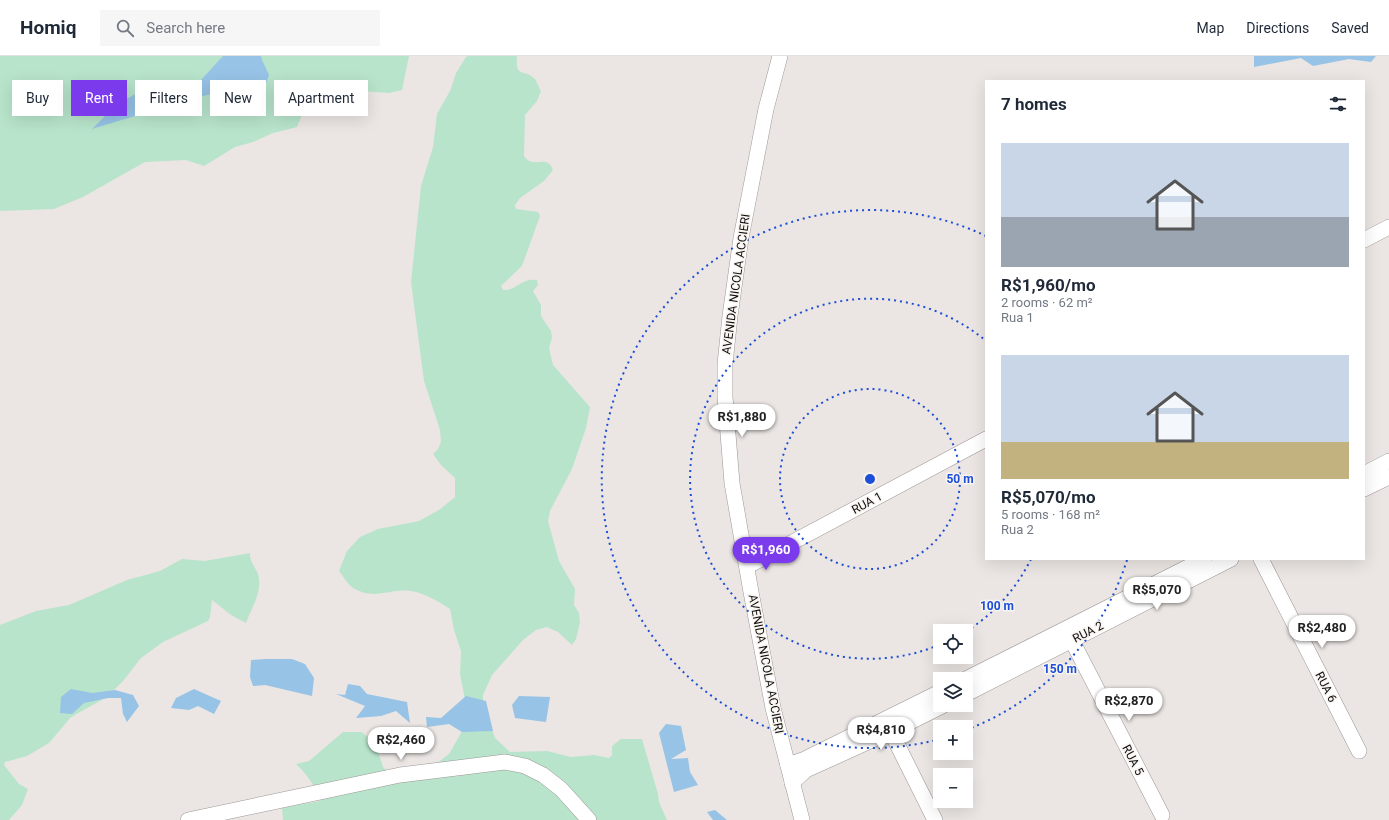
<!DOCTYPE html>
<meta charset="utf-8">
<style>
:root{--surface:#fff;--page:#f6f6f7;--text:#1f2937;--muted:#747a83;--line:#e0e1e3;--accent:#7c3aed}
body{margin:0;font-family:Roboto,sans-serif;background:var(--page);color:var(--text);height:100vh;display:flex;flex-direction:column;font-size:15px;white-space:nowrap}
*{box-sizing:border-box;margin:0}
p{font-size:13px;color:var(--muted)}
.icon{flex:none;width:22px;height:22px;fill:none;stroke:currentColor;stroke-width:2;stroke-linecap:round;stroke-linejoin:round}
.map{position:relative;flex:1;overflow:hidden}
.sheet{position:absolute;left:985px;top:24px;width:380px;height:480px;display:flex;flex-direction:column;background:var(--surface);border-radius:0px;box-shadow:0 4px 16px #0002}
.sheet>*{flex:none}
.guide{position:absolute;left:12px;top:24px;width:380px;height:36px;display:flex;gap:8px}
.controls{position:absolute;left:933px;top:568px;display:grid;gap:8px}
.controls a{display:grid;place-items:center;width:40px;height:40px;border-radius:0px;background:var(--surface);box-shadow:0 4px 16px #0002;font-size:20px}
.price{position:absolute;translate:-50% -34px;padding:0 9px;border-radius:14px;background:#fff;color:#222;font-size:13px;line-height:26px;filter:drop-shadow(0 1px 2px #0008)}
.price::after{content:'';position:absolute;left:50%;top:24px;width:12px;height:9px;margin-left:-6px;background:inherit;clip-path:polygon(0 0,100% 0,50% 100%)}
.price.current{background:var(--accent);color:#fff}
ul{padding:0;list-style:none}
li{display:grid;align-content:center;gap:8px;height:212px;padding:0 16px}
li span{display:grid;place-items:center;height:124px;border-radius:0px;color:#555}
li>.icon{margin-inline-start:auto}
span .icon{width:72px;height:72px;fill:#fffc;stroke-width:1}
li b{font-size:17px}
h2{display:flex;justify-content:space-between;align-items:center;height:48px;padding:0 16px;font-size:17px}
.pill{padding:0 14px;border-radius:0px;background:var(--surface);box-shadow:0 4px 16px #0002;font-size:14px;line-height:36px}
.pill.current{background:var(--accent);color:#fff}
header{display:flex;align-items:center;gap:24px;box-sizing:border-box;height:56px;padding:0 20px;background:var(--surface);border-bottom:1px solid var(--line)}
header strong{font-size:19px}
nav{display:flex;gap:22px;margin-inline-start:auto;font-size:14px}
.search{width:280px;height:36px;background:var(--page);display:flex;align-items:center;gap:10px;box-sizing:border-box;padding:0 14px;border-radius:0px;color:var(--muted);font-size:15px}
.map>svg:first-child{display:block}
.green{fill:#b8e4cb}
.water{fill:#97c3e6}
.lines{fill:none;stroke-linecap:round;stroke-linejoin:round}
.minor-casing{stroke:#9c9794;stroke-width:16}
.minor{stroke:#fff;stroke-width:15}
.ring{fill:none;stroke:#1d4ed8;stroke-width:2;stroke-dasharray:2 4}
.labels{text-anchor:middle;stroke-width:3;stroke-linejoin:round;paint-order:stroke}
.street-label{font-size:12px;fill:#0d0c0b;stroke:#f8f4f0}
.centre{fill:#1d4ed8;stroke:#f8f4f0;stroke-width:2}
.ring-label{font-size:12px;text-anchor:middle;font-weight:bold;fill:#1d4ed8;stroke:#f8f4f0;stroke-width:3;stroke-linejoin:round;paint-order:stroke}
</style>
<header>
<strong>Homiq</strong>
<div class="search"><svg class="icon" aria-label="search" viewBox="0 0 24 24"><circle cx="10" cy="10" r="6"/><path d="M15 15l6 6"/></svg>Search here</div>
<nav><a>Map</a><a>Directions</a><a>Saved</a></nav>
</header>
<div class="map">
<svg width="1389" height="764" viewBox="0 0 1389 764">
<rect width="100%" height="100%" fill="#ebe6e3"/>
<!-- green -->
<g class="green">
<path d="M 0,0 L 409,0 L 402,34 L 389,37 L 331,33 L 316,37 L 306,49 L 297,71 L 273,77 L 253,86 L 235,91 L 204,110 L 186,104 L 145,106 L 83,141 L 54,153 L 0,155 Z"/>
<path d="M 468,0 L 517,0 C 515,23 524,12 535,23 C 537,26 539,32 541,35 L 537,45 L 525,59 L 524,100 C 526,102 527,104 529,105 C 539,109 548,100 553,114 L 544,125 L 520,142 L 515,149 L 516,153 L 538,156 L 540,160 L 522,210 L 501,230 L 503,234 C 517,235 520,222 537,224 L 538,229 L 533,235 L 541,249 L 541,260 L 551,275 L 552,282 L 549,292 L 553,309 L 590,351 L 586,372 L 572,413 L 550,455 L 548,465 L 559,505 L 575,533 L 574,549 L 579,557 L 580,566 L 576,583 L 572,589 L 558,576 L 547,571 L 536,574 L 523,584 L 492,619 L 483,639 L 483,649 L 495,682 L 510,696 L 547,695 L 571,701 L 594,699 L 609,702 L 612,699 L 612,690 L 621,683 L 642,683 L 658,738 L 659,746 L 667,764 L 283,764 L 282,752 L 320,745 C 319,734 304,715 296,708 L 309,705 L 343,676 L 362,676 L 376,689 L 383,711 L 397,724 L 416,723 L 449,698 L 460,679 L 468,659 L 460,618 L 461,595 L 454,574 L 450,553 C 439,546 425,537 411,535 C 389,532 375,545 353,532 C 348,529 343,520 339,515 L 347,495 L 360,481 L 378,473 L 419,465 L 439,454 L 455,441 L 455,422 L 441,409 L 433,398 L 438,393 L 441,386 L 440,374 L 424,325 L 411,226 L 421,130 L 433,91 L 437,58 L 450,35 L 456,17 L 466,1 Z"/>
<path d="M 250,497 C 249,504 255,511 258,518 C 263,535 252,551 246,567 L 231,559 L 212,544 L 210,561 L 208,565 L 163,586 L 141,602 L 123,625 L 107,641 L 71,661 L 49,687 L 27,700 L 5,706 L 4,709 L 19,728 L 28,733 L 22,749 L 9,764 L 0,764 L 0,569 L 36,555 L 69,549 L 127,524 L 160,515 L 182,503 L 205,505 Z"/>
</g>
<!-- water -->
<g class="water">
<path d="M 223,0 L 261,0 L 262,4 L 269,19 L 263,36 L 226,34 L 181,46 L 92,73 L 117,48 L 154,28 L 173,25 L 200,25 Z"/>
<path d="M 1254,0 L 1376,0 L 1371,6 L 1349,3 L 1313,10 L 1301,2 L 1254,11 Z"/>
<path d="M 266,603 L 292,603 L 305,608 L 314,622 L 312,640 L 265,629 L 253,630 L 250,621 L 251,604 Z"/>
<path d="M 348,628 L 360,630 L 367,638 L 407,646 L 410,667 L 396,655 L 381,660 L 356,662 L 365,650 L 336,638 L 345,639 Z"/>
<path d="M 71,633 L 92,637 L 115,634 L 133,639 L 139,650 L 127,666 L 123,658 L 121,642 L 108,642 L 84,647 L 72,658 L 60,657 L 61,641 Z"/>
<path d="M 194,633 L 221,645 L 214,658 L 198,650 L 189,654 L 171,652 L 176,642 Z"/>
<path d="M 466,640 L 486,645 L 493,675 L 462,676 L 449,668 L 427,671 L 426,661 L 441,662 Z"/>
<path d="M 519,640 L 550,641 L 546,666 L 515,662 L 512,649 Z"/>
<path d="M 666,668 L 681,670 L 686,694 L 671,703 L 688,702 L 690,716 L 698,729 L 674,736 L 659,677 Z"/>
<path d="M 715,754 L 727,764 L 713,764 L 707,756 Z"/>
</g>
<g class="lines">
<defs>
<g id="minor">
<path d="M 780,0 L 766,53 L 741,182 L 730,260 L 725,308 L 725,341 L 732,427 L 751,536 L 773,652 L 802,764"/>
<path d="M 1364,184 L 1389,171"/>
<path d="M 1364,418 L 1389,405"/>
<path d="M 1364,433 L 1389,421"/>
<path d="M 1261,503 L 1359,695"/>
<path d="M 748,510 L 986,383"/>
<path d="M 1067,575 L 1162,759"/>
<path d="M 966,623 L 1204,503"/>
<path d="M 966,638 L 1231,503"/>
<path d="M 887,668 L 935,764"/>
<path d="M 788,709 L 805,703 L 940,636"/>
<path d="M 792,727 L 806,714 L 890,676 L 944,649"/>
<path d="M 188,764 L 400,719 L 505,706 L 525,710 L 543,719 L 561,733 L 589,764"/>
</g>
</defs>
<!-- minor casing -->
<use href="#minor" class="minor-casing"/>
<!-- minor -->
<use href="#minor" class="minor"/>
</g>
<!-- distance rings -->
<g class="ring">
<circle cx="870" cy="423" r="90"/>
<path d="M1031 503A180 180 0 0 1 967 575M939 589A180 180 0 1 1 986 285"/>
<path d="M1127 504A269 269 0 0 1 966 674M940 683A269 269 0 1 1 986 180"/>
</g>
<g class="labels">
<!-- street labels -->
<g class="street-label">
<text transform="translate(736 228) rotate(-82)" y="4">AVENIDA NICOLA ACCIERI</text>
<text transform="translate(867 447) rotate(-28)" y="4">RUA 1</text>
<text transform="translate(1088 576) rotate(-27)" y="4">RUA 2</text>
<text transform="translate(766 608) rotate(79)" y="4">AVENIDA NICOLA ACCIERI</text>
<text transform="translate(1326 631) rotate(63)" y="4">RUA 6</text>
<text transform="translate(1133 704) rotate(63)" y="4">RUA 5</text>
</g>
</g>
<circle cx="870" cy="423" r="6" class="centre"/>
<g class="ring-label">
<text x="960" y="427">50 m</text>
<text x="997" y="554">100 m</text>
<text x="1060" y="617">150 m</text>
</g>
</svg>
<div class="controls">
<a><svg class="icon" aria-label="locate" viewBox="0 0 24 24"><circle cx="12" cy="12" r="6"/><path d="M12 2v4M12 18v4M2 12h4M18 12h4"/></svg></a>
<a><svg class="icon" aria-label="layers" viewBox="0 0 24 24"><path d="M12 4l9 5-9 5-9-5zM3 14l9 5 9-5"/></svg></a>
<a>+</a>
<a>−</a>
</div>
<b class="price" style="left:742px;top:382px">R$1,880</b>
<b class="price current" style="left:766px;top:515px">R$1,960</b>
<b class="price" style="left:1157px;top:555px">R$5,070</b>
<b class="price" style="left:1322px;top:593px">R$2,480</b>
<b class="price" style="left:1129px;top:666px">R$2,870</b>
<b class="price" style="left:881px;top:695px">R$4,810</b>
<b class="price" style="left:401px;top:705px">R$2,460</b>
<div class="guide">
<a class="pill">Buy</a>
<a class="pill current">Rent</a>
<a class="pill">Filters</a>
<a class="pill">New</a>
<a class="pill">Apartment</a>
</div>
<section class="sheet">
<h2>7 homes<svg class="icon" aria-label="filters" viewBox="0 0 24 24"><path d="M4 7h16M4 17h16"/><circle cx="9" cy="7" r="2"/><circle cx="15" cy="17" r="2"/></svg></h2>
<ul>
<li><span style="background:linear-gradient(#c9d6e8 60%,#9aa5b1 0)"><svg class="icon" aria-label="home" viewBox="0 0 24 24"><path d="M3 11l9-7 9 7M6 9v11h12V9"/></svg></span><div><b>R$1,960/mo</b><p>2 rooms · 62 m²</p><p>Rua 1</p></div></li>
<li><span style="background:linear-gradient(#c9d6e8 70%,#c2b280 0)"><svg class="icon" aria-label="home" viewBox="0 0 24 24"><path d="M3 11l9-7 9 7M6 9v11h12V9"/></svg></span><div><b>R$5,070/mo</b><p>5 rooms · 168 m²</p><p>Rua 2</p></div></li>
</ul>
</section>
</div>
